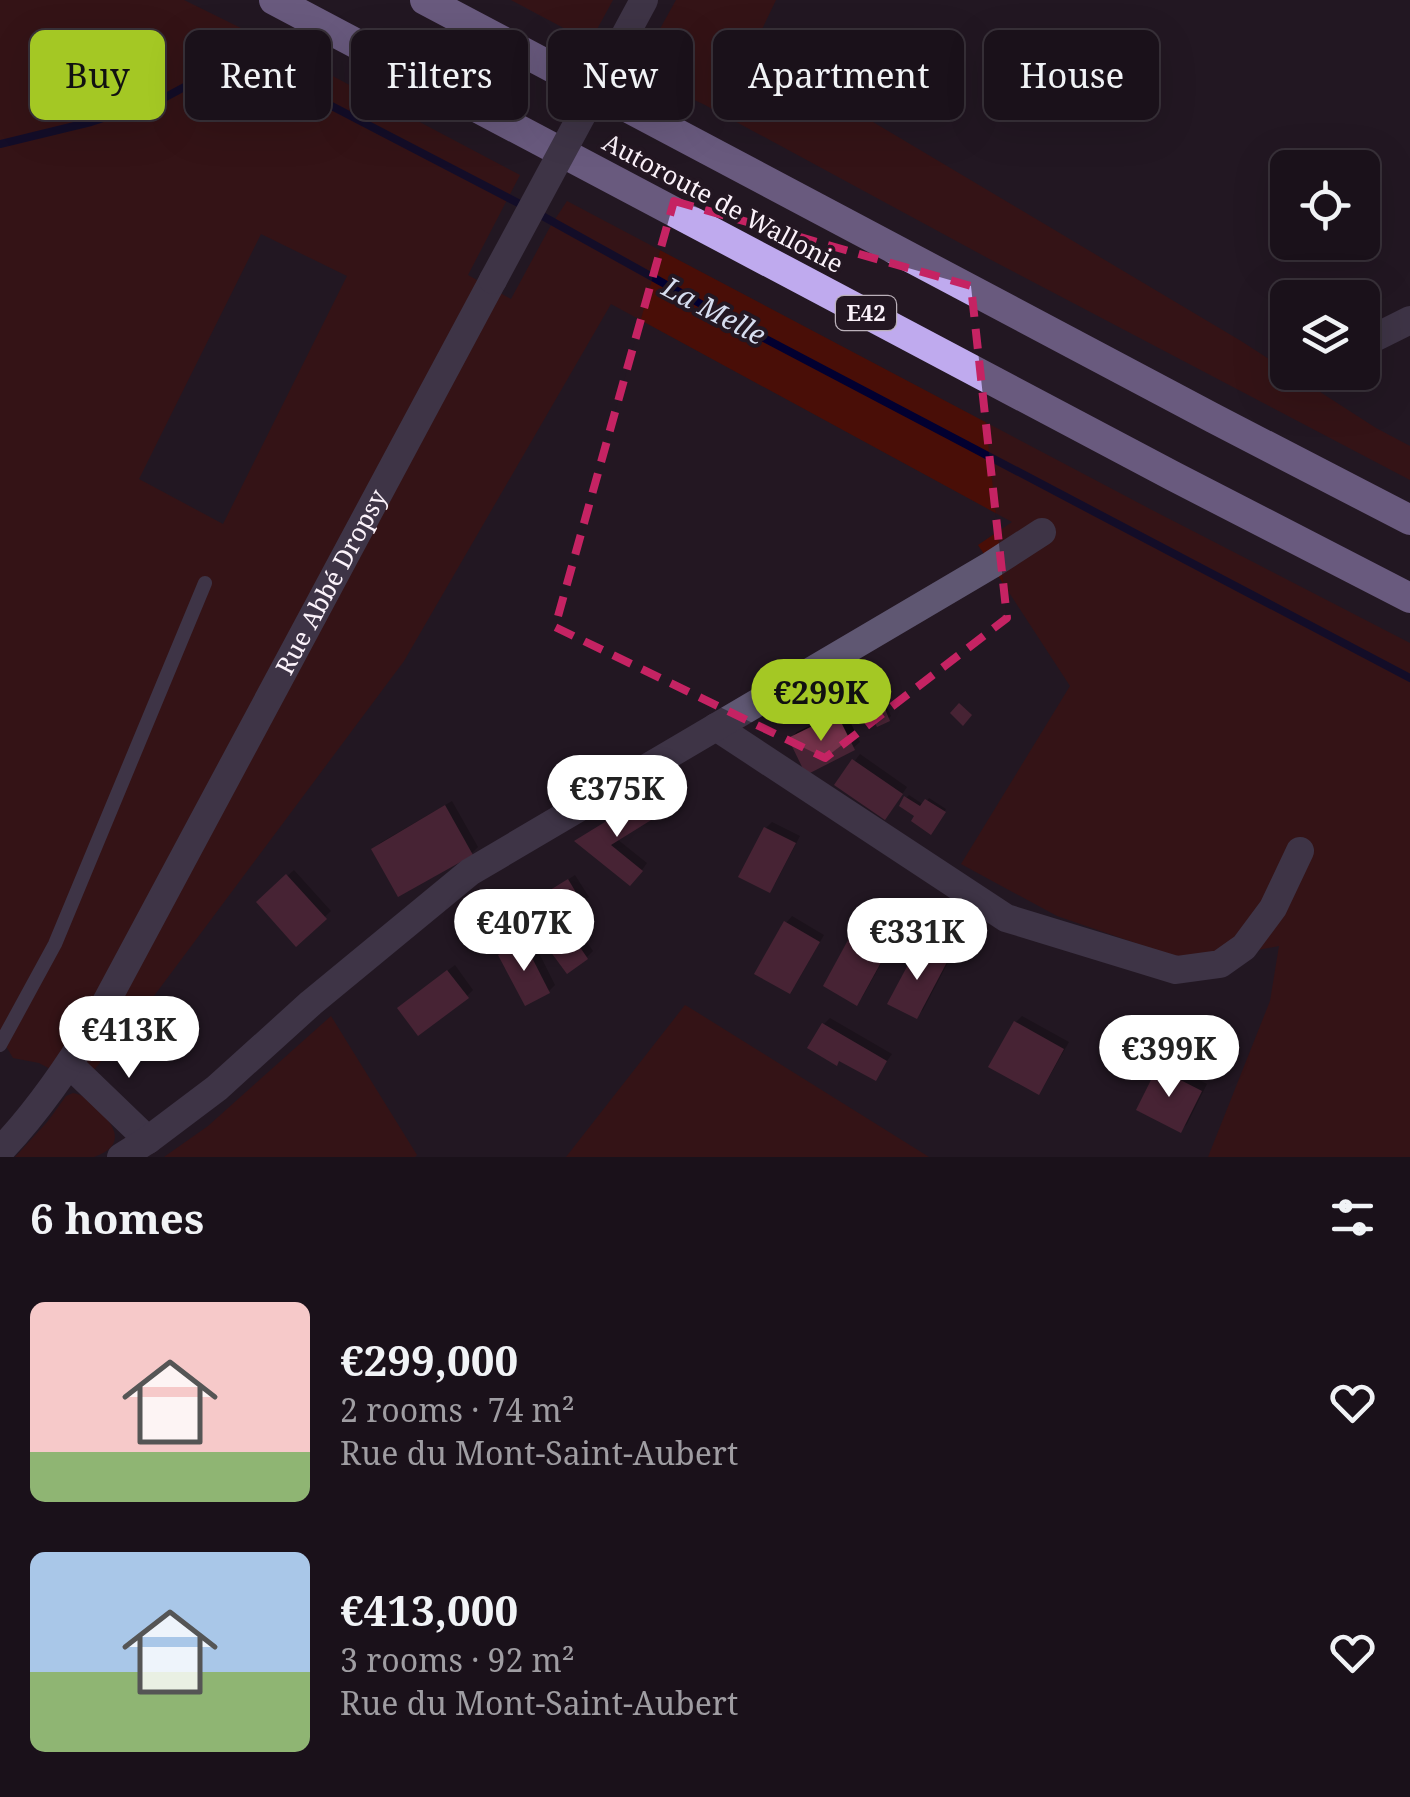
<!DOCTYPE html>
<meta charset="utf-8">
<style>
:root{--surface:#1a111a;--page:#231a23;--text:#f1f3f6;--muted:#9f9da2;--line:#383139;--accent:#a4c824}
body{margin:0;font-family:"Noto Serif",serif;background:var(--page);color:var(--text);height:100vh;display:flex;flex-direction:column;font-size:38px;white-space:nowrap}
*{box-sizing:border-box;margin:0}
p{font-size:32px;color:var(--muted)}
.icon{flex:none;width:55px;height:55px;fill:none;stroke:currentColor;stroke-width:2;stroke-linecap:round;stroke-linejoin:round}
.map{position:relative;height:1157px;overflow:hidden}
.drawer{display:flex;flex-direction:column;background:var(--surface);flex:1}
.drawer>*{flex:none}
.top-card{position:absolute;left:30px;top:30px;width:1350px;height:90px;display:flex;gap:20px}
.buttons{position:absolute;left:1270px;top:150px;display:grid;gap:20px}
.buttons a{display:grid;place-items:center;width:110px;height:110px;border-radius:15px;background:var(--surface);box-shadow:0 10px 40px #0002,0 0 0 2px var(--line);font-size:50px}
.price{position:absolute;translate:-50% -85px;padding:0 22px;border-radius:35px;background:#fff;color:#222;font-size:32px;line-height:65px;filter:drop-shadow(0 2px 5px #0008)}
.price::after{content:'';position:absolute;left:50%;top:60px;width:30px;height:22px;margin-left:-15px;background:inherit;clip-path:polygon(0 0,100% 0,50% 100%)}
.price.active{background:var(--accent);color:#111}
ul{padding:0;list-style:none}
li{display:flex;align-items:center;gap:30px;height:250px;padding:0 30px}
li span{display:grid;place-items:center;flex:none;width:280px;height:200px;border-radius:15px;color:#555}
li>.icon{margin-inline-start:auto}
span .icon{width:120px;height:120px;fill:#fffc;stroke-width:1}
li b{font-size:42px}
h2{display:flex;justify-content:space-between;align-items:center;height:120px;padding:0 30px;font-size:42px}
.pill{padding:0 35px;border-radius:15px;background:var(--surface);box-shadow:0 10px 40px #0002,0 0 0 2px var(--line);font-size:35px;line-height:90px}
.pill.active{background:var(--accent);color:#111}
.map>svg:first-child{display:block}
.green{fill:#490e07;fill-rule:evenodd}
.shadow{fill:#0007}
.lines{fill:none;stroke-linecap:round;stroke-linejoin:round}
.stream{stroke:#020030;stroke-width:8}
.building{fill:#74324a}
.service{stroke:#5f5772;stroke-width:14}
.minor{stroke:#5f5772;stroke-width:28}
.tertiary{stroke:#5f5772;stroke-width:28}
.motorway{stroke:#bfaaee;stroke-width:30}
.tertiary-bridge{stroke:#5f5772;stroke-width:28}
.marked{fill:none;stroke:#c52363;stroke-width:8;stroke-dasharray:20 12;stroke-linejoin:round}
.labels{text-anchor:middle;stroke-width:8;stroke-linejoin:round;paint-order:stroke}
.shield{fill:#231722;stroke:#bab0b9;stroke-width:2.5}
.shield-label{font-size:22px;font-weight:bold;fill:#fbf2fa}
.street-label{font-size:25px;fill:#fbf2fa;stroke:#231722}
.water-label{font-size:28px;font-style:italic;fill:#d6ddef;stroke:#231722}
</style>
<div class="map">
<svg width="1410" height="1157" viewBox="0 0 1410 1157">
<rect width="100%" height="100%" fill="#231722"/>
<!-- green -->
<g class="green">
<path d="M 0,0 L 184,0 L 253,34 L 520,175 L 468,275 L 511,299 L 550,227 L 567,201 L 1152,510 L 1410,643 L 1410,1157 L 1208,1157 L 1270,1001 L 1279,946 L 1216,958 L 1179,958 L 1057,916 L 961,864 L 1070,686 L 978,545 L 1012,522 L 611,304 L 404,661 L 142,1012 L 89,1076 L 84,1087 L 39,1063 L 13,1058 L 0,1036 ZM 261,234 L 347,276 L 223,524 L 139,479 Z"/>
<path d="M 511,0 L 613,0 L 590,42 Z"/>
<path d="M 676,0 L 776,0 L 752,50 L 1241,341 L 1376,428 L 1410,446 L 1410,480 L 995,262 L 705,105 L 636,72 Z"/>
<path d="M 685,1005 L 695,1011 L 929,1157 L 566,1157 Z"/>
<path d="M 331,1016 L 417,1155 L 415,1157 L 164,1157 L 208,1126 Z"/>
<path d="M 73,1093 C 85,1095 90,1101 99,1110 C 116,1127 126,1146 94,1157 C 81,1157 32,1157 15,1157 L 48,1121 L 66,1096 Z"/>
</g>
<!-- shadow -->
<g class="shadow">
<path d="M 882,697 L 891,716 L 888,719 L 872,703 Z"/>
<path d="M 844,709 L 860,742 L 853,748 L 791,738 L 797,732 Z"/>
<path d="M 860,754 L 907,787 L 891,811 L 837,784 Z"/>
<path d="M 651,793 L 661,809 L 617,839 L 647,863 L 637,877 L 578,841 Z"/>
<path d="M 909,795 L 924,805 L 929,798 L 946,809 L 933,829 L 917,815 L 906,798 Z"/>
<path d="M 452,801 L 478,847 L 472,853 L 374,849 L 380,843 Z"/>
<path d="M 772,822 L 800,836 L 775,884 L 769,890 L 766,828 Z"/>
<path d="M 294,870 L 331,911 L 297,943 L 259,902 Z"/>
<path d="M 575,875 L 589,897 L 552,923 L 537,900 Z"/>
<path d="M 869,913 L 900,930 L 863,996 L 857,1002 L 826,985 L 862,919 Z"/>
<path d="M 792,916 L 824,935 L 796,984 L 790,991 L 786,923 Z"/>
<path d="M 572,920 L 593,951 L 587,957 L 552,934 Z"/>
<path d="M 531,937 L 555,985 L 549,991 L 526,1003 L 502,955 L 508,949 Z"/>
<path d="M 926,942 L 952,955 L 923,1010 L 916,1016 L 920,948 Z"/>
<path d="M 455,965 L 473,990 L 467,996 L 406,1002 Z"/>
<path d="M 1022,1016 L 1069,1042 L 1044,1086 L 1038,1092 L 1016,1022 Z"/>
<path d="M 830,1018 L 892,1054 L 875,1078 L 824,1024 Z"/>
<path d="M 1165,1063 L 1207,1084 L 1187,1124 L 1181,1130 L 1159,1070 Z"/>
</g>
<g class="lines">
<!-- stream -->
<g class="stream">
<path d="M 0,144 L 91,122 L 162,99 L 205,76 L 238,67 L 260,71 L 322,101 L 524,206"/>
<path d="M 537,213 L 728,319 L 1410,678"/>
</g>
</g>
<!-- building -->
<g class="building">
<path d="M 880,697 L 890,721 L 877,727 L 866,705 Z"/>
<path d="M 959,703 L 972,715 L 963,726 L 950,713 Z"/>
<path d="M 837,714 L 855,750 L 806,775 L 788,738 Z"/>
<path d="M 852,759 L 903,794 L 885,820 L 834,785 Z"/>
<path d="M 904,796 L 920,806 L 925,799 L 946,812 L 931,835 L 911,821 L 914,816 L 899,806 Z"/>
<path d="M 644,798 L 656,817 L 611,845 L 643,871 L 630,886 L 574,841 Z"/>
<path d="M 445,805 L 473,855 L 398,897 L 371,849 Z"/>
<path d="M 764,827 L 796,843 L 770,893 L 738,877 Z"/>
<path d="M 286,874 L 327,919 L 296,947 L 256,902 Z"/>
<path d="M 568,879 L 584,906 L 551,927 L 534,900 Z"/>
<path d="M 860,918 L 895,937 L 857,1006 L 823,986 Z"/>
<path d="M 784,921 L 820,942 L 790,994 L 754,974 Z"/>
<path d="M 565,925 L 588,959 L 567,974 L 542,940 Z"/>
<path d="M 524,942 L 550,993 L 525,1006 L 498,955 Z"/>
<path d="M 918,946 L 947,962 L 917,1019 L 887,1004 Z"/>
<path d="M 447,970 L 469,998 L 418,1036 L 397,1008 Z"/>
<path d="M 1014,1021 L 1064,1049 L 1039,1095 L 988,1067 Z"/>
<path d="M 822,1023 L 887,1061 L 876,1081 L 839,1061 L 837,1066 L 807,1048 Z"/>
<path d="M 1157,1068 L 1202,1091 L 1181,1133 L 1136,1110 Z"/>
</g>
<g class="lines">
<!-- service -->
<path class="service" d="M 0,1045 L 55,944 L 205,583"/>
<!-- minor -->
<g class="minor">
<path d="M 1362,344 L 1410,320"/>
<path d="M 716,727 L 1006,918 L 1176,970 L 1220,964 L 1244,947 L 1273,908 L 1300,851"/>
<path d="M 70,1065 L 148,1140"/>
<path d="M 121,1157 L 148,1140 L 217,1088 L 311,1003 L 470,872 L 991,565 L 1042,532"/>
</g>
<!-- tertiary -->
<path class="tertiary" id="s1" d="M 0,1151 C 38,1111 69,1066 97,1019 L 493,280"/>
<!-- motorway -->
<g class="motorway">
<path d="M 274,0 L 1173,476 L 1410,598"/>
<path d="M 425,0 L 1213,418 L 1410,520"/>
</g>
<!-- tertiary-bridge -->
<path class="tertiary-bridge" d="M 493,280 L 644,0"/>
</g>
<!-- marked area -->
<path d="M0 0H1410V1157H0ZM 674,201 L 971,286 L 1007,618 L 825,758 L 555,627 Z" fill="#231722" fill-opacity=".55" fill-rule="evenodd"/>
<path class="marked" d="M 674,201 L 971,286 L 1007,618 L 825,758 L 555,627 Z"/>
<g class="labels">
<!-- shield labels -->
<rect class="shield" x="836" y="296" width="60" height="34" rx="8"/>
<g class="shield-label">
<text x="866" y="321">E42</text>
</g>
<!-- street labels -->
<g class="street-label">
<text transform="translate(723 203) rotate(28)" y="9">Autoroute de Wallonie</text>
<text dy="9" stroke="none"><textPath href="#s1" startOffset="660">Rue Abbé Dropsy</textPath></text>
</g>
<!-- water labels -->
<g class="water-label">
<text transform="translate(714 311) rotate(28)" y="10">La Melle</text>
</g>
</g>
</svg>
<div class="buttons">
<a><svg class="icon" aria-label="locate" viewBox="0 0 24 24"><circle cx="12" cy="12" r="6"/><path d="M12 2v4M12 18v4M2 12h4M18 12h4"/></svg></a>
<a><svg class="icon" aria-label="layers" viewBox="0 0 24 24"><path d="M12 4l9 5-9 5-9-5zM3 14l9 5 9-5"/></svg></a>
</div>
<b class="price active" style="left:821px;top:744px">€299K</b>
<b class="price" style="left:617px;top:840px">€375K</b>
<b class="price" style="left:524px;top:974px">€407K</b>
<b class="price" style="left:917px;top:983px">€331K</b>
<b class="price" style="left:129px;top:1081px">€413K</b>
<b class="price" style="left:1169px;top:1100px">€399K</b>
<div class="top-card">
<a class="pill active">Buy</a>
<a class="pill">Rent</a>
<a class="pill">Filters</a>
<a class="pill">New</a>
<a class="pill">Apartment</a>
<a class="pill">House</a>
</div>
</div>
<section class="drawer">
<h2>6 homes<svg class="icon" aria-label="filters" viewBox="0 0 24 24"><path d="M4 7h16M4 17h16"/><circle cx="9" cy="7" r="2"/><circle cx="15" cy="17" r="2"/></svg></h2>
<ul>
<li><span style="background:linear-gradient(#f6c9c9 75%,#8fb573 0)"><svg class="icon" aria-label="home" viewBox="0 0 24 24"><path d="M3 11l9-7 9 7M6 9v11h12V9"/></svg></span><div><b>€299,000</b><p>2 rooms · 74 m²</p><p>Rue du Mont-Saint-Aubert</p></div><svg class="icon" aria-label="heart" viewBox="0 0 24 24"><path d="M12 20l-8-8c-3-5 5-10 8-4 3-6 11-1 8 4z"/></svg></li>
<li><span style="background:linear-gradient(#a9c7e8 60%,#8fb573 0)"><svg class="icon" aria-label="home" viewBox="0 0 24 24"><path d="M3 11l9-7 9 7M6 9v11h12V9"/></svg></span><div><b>€413,000</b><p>3 rooms · 92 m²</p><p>Rue du Mont-Saint-Aubert</p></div><svg class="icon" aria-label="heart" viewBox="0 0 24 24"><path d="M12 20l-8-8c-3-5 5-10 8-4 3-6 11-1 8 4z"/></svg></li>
</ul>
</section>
